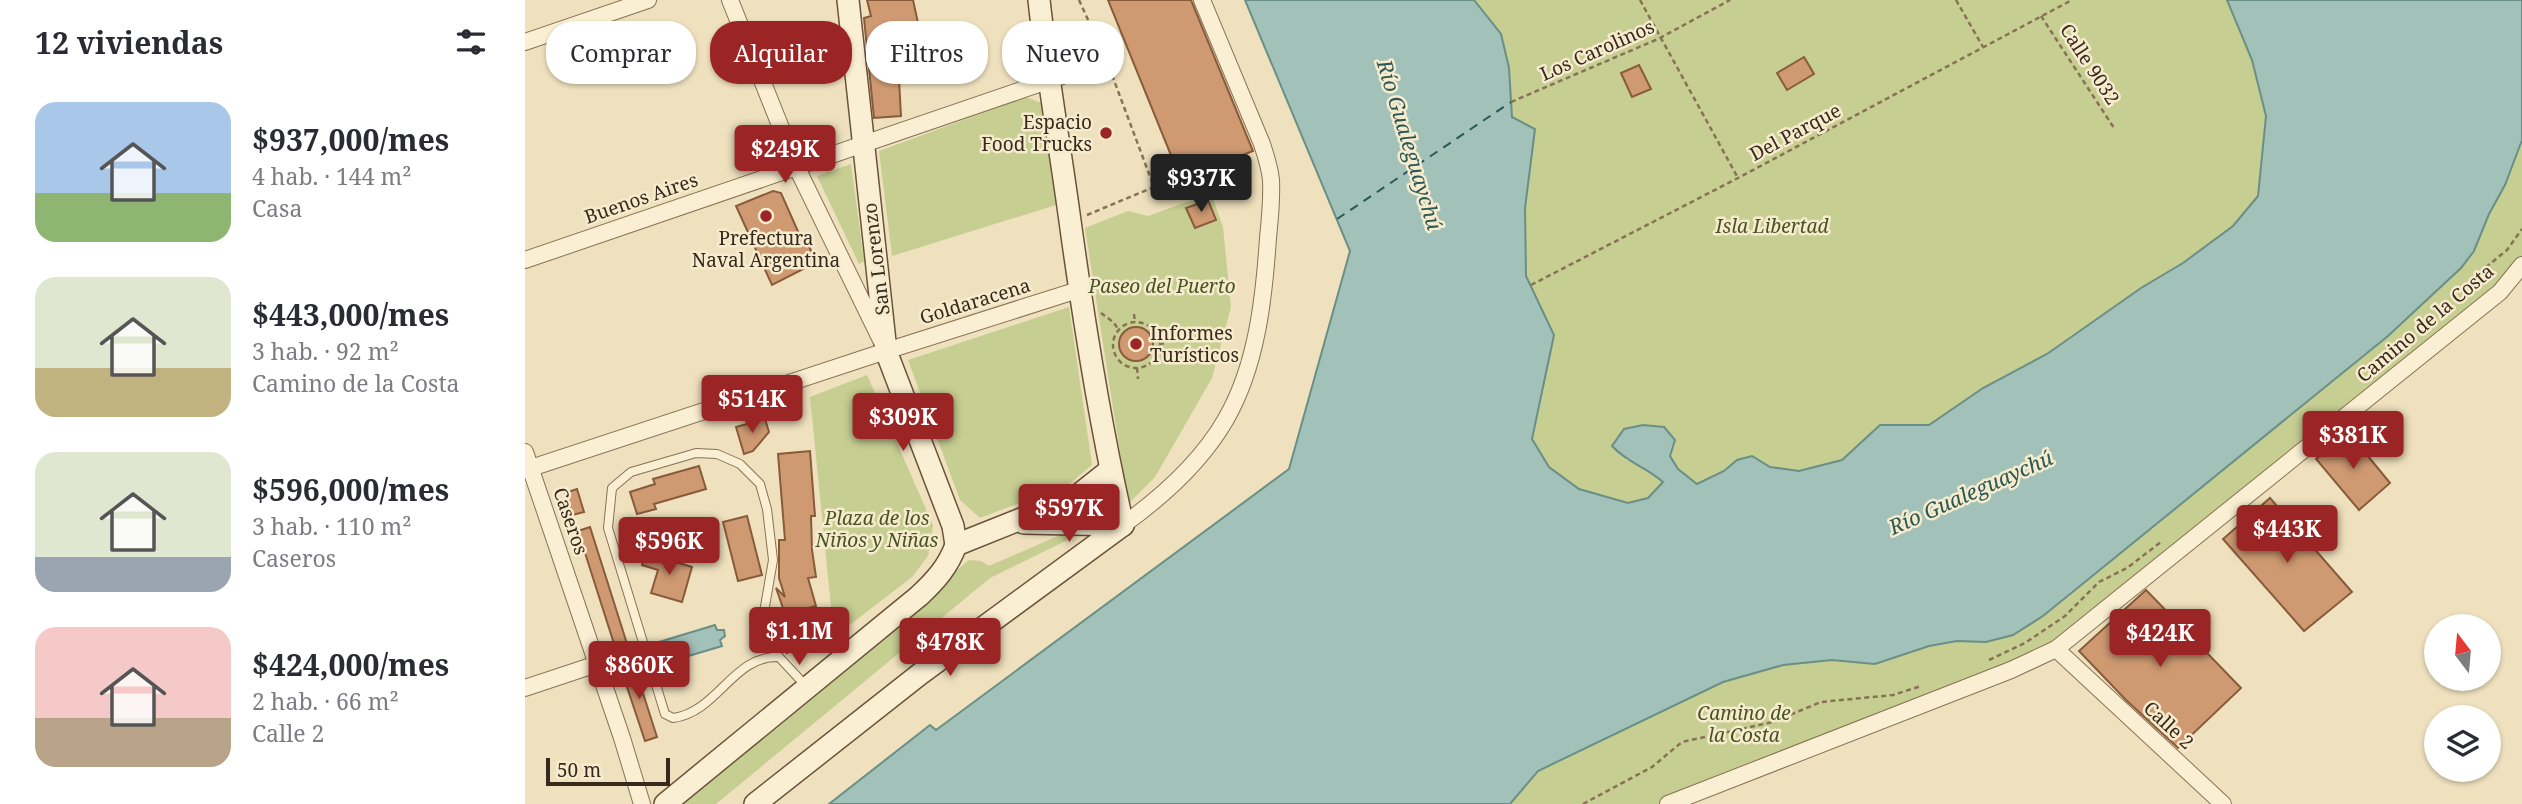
<!DOCTYPE html>
<html lang="es">
<meta charset="utf-8">
<style>
:root{--surface:#fff;--page:#f7f7f7;--text:#2b2b33;--muted:#7c7c81;--accent:#9a2524}
body{margin:0;font-family:"Noto Serif",serif;background:var(--page);color:var(--text);height:100vh;display:flex;flex-direction:column;font-size:26px;white-space:nowrap}
*{box-sizing:border-box;margin:0}
p{font-size:23px;color:var(--muted)}
.icon{flex:none;width:38px;height:38px;fill:none;stroke:currentColor;stroke-width:2;stroke-linecap:round;stroke-linejoin:round}
.map{position:relative;flex:1;overflow:hidden}
.sheet{display:flex;flex-direction:column;background:var(--surface);width:525px}
.sheet>*{flex:none}
.top-card{position:absolute;left:21px;top:21px;width:665px;height:63px;display:flex;gap:14px}
.needle{width:46px;rotate:344deg}
.controls{position:absolute;left:1899px;top:614px;display:grid;gap:14px}
.controls a{display:grid;place-items:center;width:77px;height:77px;border-radius:50%;background:var(--surface);box-shadow:0 2px 5px #0004;font-size:35px}
.scale{position:absolute;left:21px;bottom:18px;width:124px;box-sizing:border-box;padding-left:7px;border:4px solid #37291c;border-top:0;font-size:19px;line-height:24px;white-space:nowrap;color:#37291c;-webkit-text-stroke:5px #f7ebce;paint-order:stroke}
.price{position:absolute;translate:-50% -60px;padding:0 16px;border-radius:7px;background:var(--accent);color:#fff;font-size:23px;line-height:46px;filter:drop-shadow(0 2px 4px #0008)}
.price::after{content:'';position:absolute;left:50%;top:42px;width:21px;height:16px;margin-left:-10px;background:inherit;clip-path:polygon(0 0,100% 0,50% 100%)}
.price.current{background:#222;color:#fff}
ul{padding:0;list-style:none}
li{display:flex;align-items:center;gap:21px;height:175px;padding:0 35px}
li span{display:grid;place-items:center;flex:none;width:196px;height:140px;border-radius:21px;color:#555}
li>.icon{margin-inline-start:auto}
span .icon{width:84px;height:84px;fill:#fffc;stroke-width:1}
li b{font-size:30px}
h2{display:flex;justify-content:space-between;align-items:center;height:84px;padding:0 35px;font-size:30px}
.tag{padding:0 24px;border-radius:28px;background:var(--surface);box-shadow:0 2px 5px #0004;font-size:24px;line-height:63px}
.tag.current{background:var(--accent);color:#fff}
main{display:flex;flex:1;min-height:0}
.map>svg:first-child{display:block}
.green{fill:#c6ce92}
.water{fill:#a2c1b8;stroke:#698f86;stroke-width:2}
.lines{fill:none;stroke-linecap:round;stroke-linejoin:round}
.ferry{stroke:#2a5855;stroke-width:2;stroke-dasharray:9 7;stroke-linecap:butt}
.building{fill:#cf9a72;stroke:#885b3b;stroke-width:2}
.lane-casing{stroke:#887256;stroke-width:10}
.street-casing{stroke:#887256;stroke-width:18}
.secondary-casing{stroke:#6a533a;stroke-width:24}
.path{stroke:#887256;stroke-width:2.5;stroke-dasharray:5 3.5;stroke-linecap:butt}
.lane{stroke:#faefd2;stroke-width:8}
.street{stroke:#faefd2;stroke-width:16}
.secondary{stroke:#faefd2;stroke-width:21}
.poi-dot{fill:#9a2524;stroke:#f7ebce;stroke-width:2.5}
.labels{text-anchor:middle;stroke-width:5;stroke-linejoin:round;paint-order:stroke}
.street-label{font-size:19px;fill:#37291c;stroke:#f7ebce}
.poi-label{font-size:19px;fill:#37291c;stroke:#f7ebce;text-anchor:end}
.park-label{font-size:19px;font-style:italic;fill:#475421;stroke:#f7ebce}
.water-label{font-size:21px;font-style:italic;fill:#2a5855;stroke:#f7ebce}
</style>
<main>
<section class="sheet">
<h2>12 viviendas<svg class="icon" aria-label="filters" viewBox="0 0 24 24"><path d="M4 7h16M4 17h16"/><circle cx="9" cy="7" r="2"/><circle cx="15" cy="17" r="2"/></svg></h2>
<ul>
<li><span style="background:linear-gradient(#a9c7e8 65%,#8fb573 0)"><svg class="icon" aria-label="home" viewBox="0 0 24 24"><path d="M3 11l9-7 9 7M6 9v11h12V9"/></svg></span><div><b>$937,000/mes</b><p>4 hab. · 144 m²</p><p>Casa</p></div></li>
<li><span style="background:linear-gradient(#dfe7d0 65%,#c2b280 0)"><svg class="icon" aria-label="home" viewBox="0 0 24 24"><path d="M3 11l9-7 9 7M6 9v11h12V9"/></svg></span><div><b>$443,000/mes</b><p>3 hab. · 92 m²</p><p>Camino de la Costa</p></div></li>
<li><span style="background:linear-gradient(#dfe7d0 75%,#9aa5b1 0)"><svg class="icon" aria-label="home" viewBox="0 0 24 24"><path d="M3 11l9-7 9 7M6 9v11h12V9"/></svg></span><div><b>$596,000/mes</b><p>3 hab. · 110 m²</p><p>Caseros</p></div></li>
<li><span style="background:linear-gradient(#f6c9c9 65%,#b9a48a 0)"><svg class="icon" aria-label="home" viewBox="0 0 24 24"><path d="M3 11l9-7 9 7M6 9v11h12V9"/></svg></span><div><b>$424,000/mes</b><p>2 hab. · 66 m²</p><p>Calle 2</p></div></li>
</ul>
</section>
<div class="map">
<svg width="1997" height="804" viewBox="0 0 1997 804">
<rect width="100%" height="100%" fill="#efe1be"/>
<!-- green -->
<g class="green">
<path d="M 949,0 L 1702,0 L 1727,60 L 1741,116 L 1734,196 L 1709,226 L 1658,263 L 1616,289 L 1522,354 L 1458,388 L 1404,425 L 1355,425 L 1317,460 L 1274,471 L 1245,467 L 1227,456 L 1212,460 L 1199,471 L 1172,484 L 1153,469 L 1145,456 L 1100,459 L 1127,472 L 1138,482 L 1123,498 L 1103,503 L 1054,489 L 1024,467 L 1007,439 L 1029,335 L 1001,276 L 1000,208 L 1010,129 L 987,117 L 984,68 Z"/>
<path d="M 501,97 L 519,104 L 531,205 L 367,256 L 354,151 Z"/>
<path d="M 1997,140 L 1997,265 L 1531,649 L 1143,804 L 985,804 L 1013,771 L 1198,682 L 1258,665 L 1307,660 L 1350,664 L 1404,646 L 1432,641 L 1461,642 L 1863,336 L 1936,268 L 1949,251 L 1964,214 L 1980,185 Z"/>
<path d="M 326,164 L 339,261 L 334,264 L 292,176 Z"/>
<path d="M 686,193 L 698,227 L 706,307 L 687,378 L 630,477 L 603,504 L 560,228 L 603,211 L 623,216 Z"/>
<path d="M 544,307 L 567,465 L 544,484 L 455,518 L 435,500 L 383,360 Z"/>
<path d="M 342,375 L 408,525 L 403,556 L 387,577 L 309,637 L 285,397 Z"/>
<path d="M 569,494 L 576,517 L 535,515 Z"/>
<path d="M 561,531 L 465,578 L 191,804 L 152,804 L 444,560 L 456,561 L 464,566 L 542,532 Z"/>
</g>
<!-- water -->
<g class="water">
<path d="M 720,0 L 949,0 L 976,34 L 984,68 L 987,117 L 1010,129 L 1000,208 L 1001,276 L 1029,335 L 1007,439 L 1024,467 L 1054,489 L 1103,503 L 1123,498 L 1138,482 C 1120,466 1104,464 1087,446 L 1099,429 L 1118,425 L 1139,427 L 1150,440 L 1145,456 L 1153,469 L 1172,484 L 1199,471 L 1212,460 L 1227,456 L 1245,467 L 1274,471 L 1317,460 L 1355,425 L 1404,425 L 1458,388 L 1522,354 L 1616,288 L 1658,263 L 1708,226 L 1733,196 L 1741,116 L 1727,60 L 1702,0 L 1997,0 L 1997,140 L 1980,185 L 1964,214 L 1949,251 L 1936,268 L 1863,336 L 1518,616 L 1488,635 L 1461,642 L 1432,641 L 1404,646 L 1350,664 L 1307,660 L 1258,665 L 1198,682 L 1013,771 L 985,804 L 304,804 L 405,725 L 411,730 L 764,469 L 825,251 Z"/>
<path d="M 190,625 L 192,630 L 199,630 L 200,636 L 195,640 L 197,646 L 140,663 L 134,642 Z"/>
</g>
<g class="lines">
<!-- ferry -->
<path class="ferry" d="M 812,219 L 986,102"/>
</g>
<!-- building -->
<g class="building">
<path d="M 342,0 L 388,0 L 401,59 L 373,62 L 376,116 L 349,118 L 339,18 L 346,16 Z"/>
<path d="M 583,0 L 666,0 L 728,151 L 656,180 Z"/>
<path d="M 1279,57 L 1289,74 L 1262,90 L 1252,73 Z"/>
<path d="M 1114,65 L 1126,89 L 1107,97 L 1096,73 Z"/>
<path d="M 248,191 L 256,193 L 275,236 L 278,235 L 292,262 L 247,285 L 211,206 Z"/>
<path d="M 683,200 L 691,220 L 670,228 L 661,208 Z"/>
<circle cx="611" cy="344" r="17"/>
<path d="M 240,419 L 244,432 L 228,451 L 219,454 L 211,427 Z"/>
<path d="M 1824,433 L 1865,483 L 1834,510 L 1791,459 Z"/>
<path d="M 285,451 L 290,516 L 286,516 L 287,550 L 291,577 L 283,578 L 291,606 L 272,611 L 294,635 L 273,654 L 267,648 L 262,653 L 253,643 L 266,631 L 251,588 L 260,597 L 254,578 L 254,540 L 260,540 L 253,454 Z"/>
<path d="M 174,466 L 181,489 L 129,504 L 131,509 L 112,514 L 105,492 L 130,484 L 128,479 Z"/>
<path d="M 52,489 L 59,512 L 47,515 L 40,493 Z"/>
<path d="M 1745,498 L 1827,592 L 1779,631 L 1698,539 Z"/>
<path d="M 222,516 L 237,575 L 213,581 L 198,522 Z"/>
<path d="M 65,527 L 104,650 L 92,653 L 53,531 Z"/>
<path d="M 121,553 L 167,567 L 157,602 L 126,593 L 133,570 L 117,565 Z"/>
<path d="M 1621,590 L 1716,688 L 1653,748 L 1601,700 L 1554,651 Z"/>
<path d="M 108,662 L 132,737 L 120,741 L 95,666 Z"/>
</g>
<g class="lines">
<defs>
<path id="lane" d="M 254,657 L 243,644 L 237,624 L 248,560 L 242,509 L 235,484 L 215,464 L 192,454 L 171,453 L 106,472 L 87,488 L 83,528 L 140,714 L 148,718 C 193,712 208,655 254,657 L 280,685"/>
<g id="street">
<path d="M 205,0 L 272,168 L 356,340"/>
<path d="M 0,42 L 123,0"/>
<path d="M 0,260 L 581,61"/>
<path d="M 0,452 L 97,738 L 117,804"/>
<path d="M 0,470 L 361,351 L 553,290"/>
<path d="M 598,525 C 637,497 677,461 701,419 C 732,365 739,298 743,238 C 745,219 747,199 746,180 C 745,168 741,156 737,144 L 677,0"/>
<path d="M 1531,649 L 1698,804"/>
<path d="M 0,688 L 72,664"/>
<path d="M 1143,804 L 1486,670 L 1531,649 L 1975,292 L 1997,265"/>
</g>
<g id="secondary">
<path d="M 323,0 L 361,351 L 428,526 L 431,545"/>
<path d="M 514,0 C 522,74 535,147 545,221 C 559,323 575,425 598,525"/>
<path d="M 499,523 L 598,525"/>
<path d="M 431,545 L 541,501 L 556,493 L 585,470"/>
<path d="M 140,804 L 394,596 C 410,581 423,567 431,545"/>
<path d="M 230,804 L 395,674 L 598,525"/>
</g>
</defs>
<!-- lane casing -->
<use href="#lane" class="lane-casing"/>
<!-- street casing -->
<use href="#street" class="street-casing"/>
<!-- secondary casing -->
<use href="#secondary" class="secondary-casing"/>
<!-- path -->
<g class="path">
<path d="M 554,0 L 575,46"/>
<path d="M 1115,0 L 1213,178"/>
<path d="M 1431,0 L 1458,47"/>
<path d="M 1516,16 L 1589,128"/>
<path d="M 986,102 L 1133,39 L 1205,0"/>
<path d="M 562,215 L 629,187 L 587,75"/>
<path d="M 1006,285 L 1213,178 L 1547,0"/>
<path d="M 1936,301 L 1950,276 L 1982,250 L 1997,229"/>
<path d="M 576,313 L 588,322 L 594,330"/>
<path d="M 609,314 L 610,322"/>
<circle cx="611" cy="345" r="23"/>
<path d="M 634,344 L 642,343"/>
<path d="M 612,368 L 613,379"/>
<path d="M 1464,660 L 1500,643 L 1540,616 L 1574,582 L 1602,568 L 1636,542"/>
<path d="M 1058,804 L 1127,767 L 1157,742 L 1248,722 L 1296,702 L 1368,695 L 1396,686"/>
</g>
<!-- lane -->
<use href="#lane" class="lane"/>
<!-- street -->
<use href="#street" class="street"/>
<!-- secondary -->
<use href="#secondary" class="secondary"/>
</g>
<!-- markers -->
<g class="poi-dot">
<circle cx="581" cy="133" r="7"/>
<circle cx="241" cy="216" r="7"/>
<circle cx="611" cy="344" r="7"/>
</g>
<g class="labels">
<!-- street labels -->
<g class="street-label">
<text transform="translate(1072 50) rotate(-24)" y="7">Los Carolinos</text>
<text transform="translate(1565 64) rotate(57)" y="7">Calle 9032</text>
<text transform="translate(1270 132) rotate(-28)" y="7">Del Parque</text>
<text transform="translate(116 198) rotate(-19)" y="7">Buenos Aires</text>
<text transform="translate(351 259) rotate(-97)" y="7">San Lorenzo</text>
<text transform="translate(450 301) rotate(-17)" y="7">Goldaracena</text>
<text transform="translate(1900 323) rotate(-40)" y="7">Camino de la Costa</text>
<text transform="translate(46 521) rotate(71)" y="7">Caseros</text>
<text transform="translate(1644 725) rotate(43)" y="7">Calle 2</text>
</g>
<!-- poi labels -->
<g class="poi-label">
<text x="567" y="129">Espacio<tspan x="567" dy="22">Food Trucks</tspan></text>
<text x="241" y="245" text-anchor="middle">Prefectura<tspan x="241" dy="22">Naval Argentina</tspan></text>
<text x="625" y="340" text-anchor="start">Informes<tspan x="625" dy="22">Turísticos</tspan></text>
</g>
<!-- park labels -->
<g class="park-label">
<text x="1247" y="233">Isla Libertad</text>
<text x="637" y="293">Paseo del Puerto</text>
<text x="352" y="525">Plaza de los<tspan x="352" dy="22">Niños y Niñas</tspan></text>
<text x="1219" y="720">Camino de<tspan x="1219" dy="22">la Costa</tspan></text>
</g>
<!-- water labels -->
<g class="water-label">
<text transform="translate(884 145) rotate(73)" y="7">Río Gualeguaychú</text>
<text transform="translate(1446 493) rotate(-24)" y="7">Río Gualeguaychú</text>
</g>
</g>
</svg>
<div class="controls">
<a><svg class="needle" viewBox="-14 -14 28 28"><path d="M0-13l5 13h-10z" fill="#e53935"/><path d="M0 13l5-13h-10z" fill="#7c7c81"/></svg></a>
<a><svg class="icon" aria-label="layers" viewBox="0 0 24 24"><path d="M12 4l9 5-9 5-9-5zM3 14l9 5 9-5"/></svg></a>
</div>
<div class="scale">50 m</div>
<b class="price" style="left:260px;top:185px">$249K</b>
<b class="price current" style="left:676px;top:214px">$937K</b>
<b class="price" style="left:227px;top:435px">$514K</b>
<b class="price" style="left:378px;top:453px">$309K</b>
<b class="price" style="left:1828px;top:471px">$381K</b>
<b class="price" style="left:544px;top:544px">$597K</b>
<b class="price" style="left:1762px;top:565px">$443K</b>
<b class="price" style="left:144px;top:577px">$596K</b>
<b class="price" style="left:274px;top:667px">$1.1M</b>
<b class="price" style="left:1635px;top:669px">$424K</b>
<b class="price" style="left:425px;top:678px">$478K</b>
<b class="price" style="left:114px;top:701px">$860K</b>
<div class="top-card">
<a class="tag">Comprar</a>
<a class="tag current">Alquilar</a>
<a class="tag">Filtros</a>
<a class="tag">Nuevo</a>
</div>
</div>
</main>
